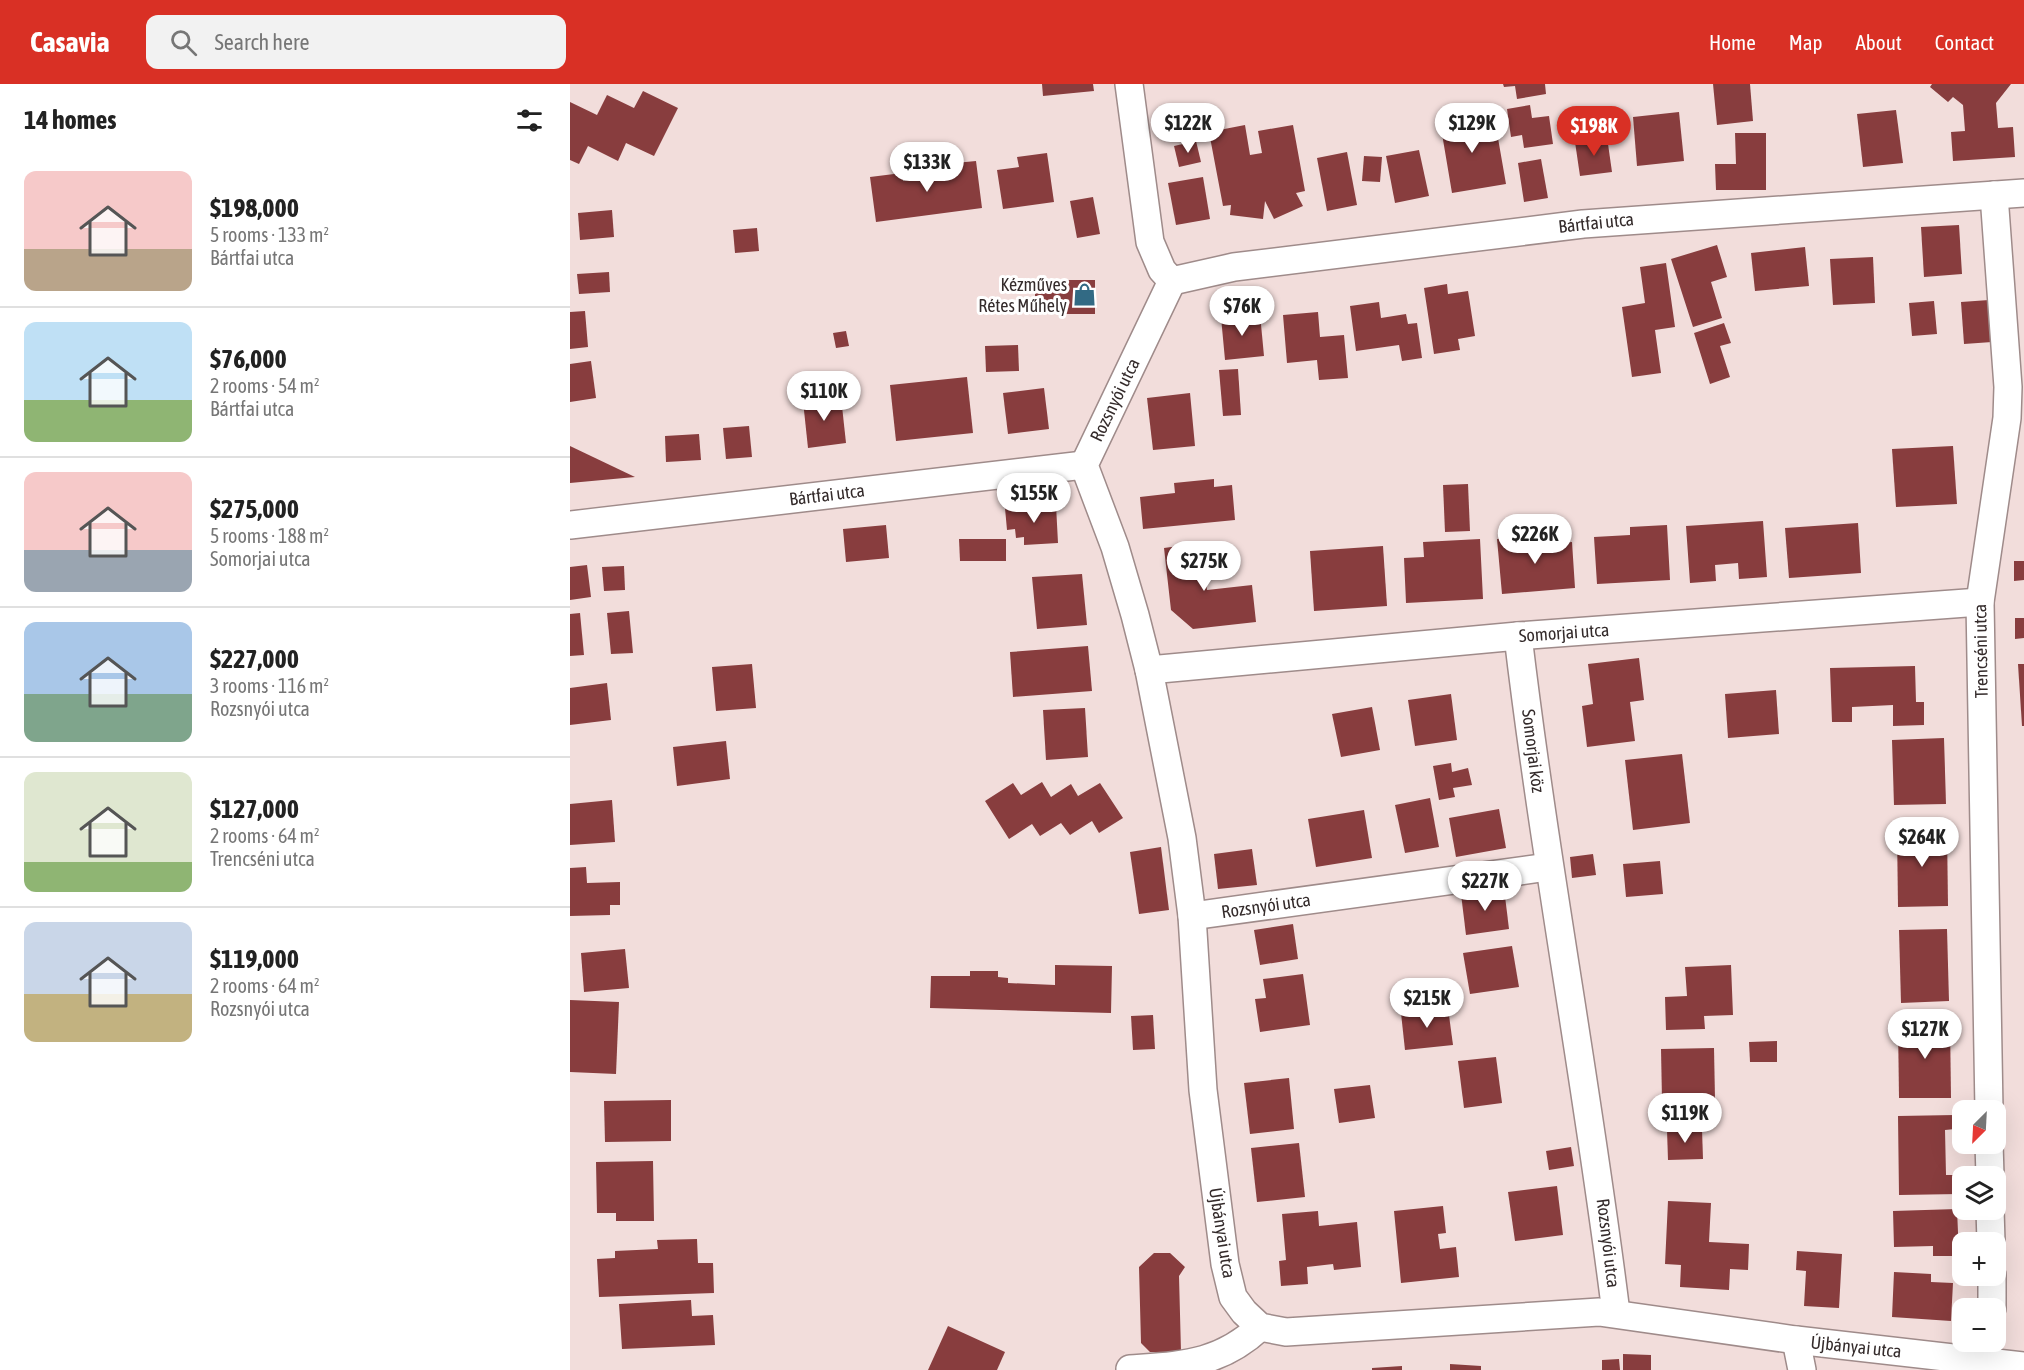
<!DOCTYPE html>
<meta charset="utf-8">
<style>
:root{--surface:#fff;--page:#f2f2f2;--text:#222;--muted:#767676;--line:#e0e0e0;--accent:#d93025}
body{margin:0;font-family:"Asap Condensed",sans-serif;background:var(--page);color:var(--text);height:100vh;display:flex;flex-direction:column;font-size:22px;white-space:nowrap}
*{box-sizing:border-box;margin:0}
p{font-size:20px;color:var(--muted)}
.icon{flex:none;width:33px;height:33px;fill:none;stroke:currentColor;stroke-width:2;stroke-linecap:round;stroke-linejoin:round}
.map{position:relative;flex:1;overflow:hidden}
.drawer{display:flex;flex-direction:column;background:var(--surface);width:570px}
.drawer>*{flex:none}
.needle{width:39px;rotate:204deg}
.fabs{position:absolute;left:1382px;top:1016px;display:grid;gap:12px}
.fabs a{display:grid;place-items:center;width:54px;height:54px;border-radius:12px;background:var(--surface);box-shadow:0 6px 24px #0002;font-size:30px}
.price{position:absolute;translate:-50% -51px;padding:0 14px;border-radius:21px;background:#fff;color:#222;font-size:20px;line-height:39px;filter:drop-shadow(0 2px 3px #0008)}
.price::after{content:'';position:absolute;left:50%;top:36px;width:18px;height:14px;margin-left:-9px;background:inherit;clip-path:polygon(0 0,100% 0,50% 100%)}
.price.current{background:var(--accent);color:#fff}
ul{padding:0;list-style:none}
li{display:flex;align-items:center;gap:18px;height:150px;padding:0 24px}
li+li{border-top:2px solid var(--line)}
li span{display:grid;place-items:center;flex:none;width:168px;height:120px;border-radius:12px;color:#555}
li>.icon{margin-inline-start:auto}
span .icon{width:72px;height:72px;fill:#fffc;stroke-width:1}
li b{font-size:26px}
h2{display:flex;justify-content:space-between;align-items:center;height:72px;padding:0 24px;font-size:26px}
header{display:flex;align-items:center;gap:36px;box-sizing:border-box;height:84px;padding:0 30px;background:var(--accent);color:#fff}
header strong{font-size:28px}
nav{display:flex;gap:33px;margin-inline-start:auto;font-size:21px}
.search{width:420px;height:54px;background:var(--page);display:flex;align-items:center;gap:15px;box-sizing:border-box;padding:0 21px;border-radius:12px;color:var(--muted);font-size:22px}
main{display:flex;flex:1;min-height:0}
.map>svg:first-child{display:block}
.building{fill:#883d3e}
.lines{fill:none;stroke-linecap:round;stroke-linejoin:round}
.minor-casing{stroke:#9f8b8a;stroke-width:30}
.minor{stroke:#fff;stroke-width:27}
.labels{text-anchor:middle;stroke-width:6;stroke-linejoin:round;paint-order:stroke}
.street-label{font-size:18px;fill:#342b2b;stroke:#fff}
.poi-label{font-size:18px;fill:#342b2b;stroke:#fff;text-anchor:end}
</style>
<header>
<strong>Casavia</strong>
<div class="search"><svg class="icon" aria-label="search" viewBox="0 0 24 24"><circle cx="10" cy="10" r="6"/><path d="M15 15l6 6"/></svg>Search here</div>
<nav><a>Home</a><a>Map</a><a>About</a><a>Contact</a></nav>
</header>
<main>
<section class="drawer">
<h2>14 homes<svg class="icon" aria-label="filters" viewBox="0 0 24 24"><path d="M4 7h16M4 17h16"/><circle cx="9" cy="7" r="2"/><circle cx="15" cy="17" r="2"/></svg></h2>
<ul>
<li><span style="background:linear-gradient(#f6c9c9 65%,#b9a48a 0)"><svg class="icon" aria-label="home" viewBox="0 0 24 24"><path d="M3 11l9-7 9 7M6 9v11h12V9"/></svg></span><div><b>$198,000</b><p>5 rooms · 133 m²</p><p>Bártfai utca</p></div></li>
<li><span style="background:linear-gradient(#bfe0f5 65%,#8fb573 0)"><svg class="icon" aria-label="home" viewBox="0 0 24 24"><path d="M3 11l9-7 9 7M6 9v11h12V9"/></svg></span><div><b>$76,000</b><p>2 rooms · 54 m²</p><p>Bártfai utca</p></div></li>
<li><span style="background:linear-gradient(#f6c9c9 65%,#9aa5b1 0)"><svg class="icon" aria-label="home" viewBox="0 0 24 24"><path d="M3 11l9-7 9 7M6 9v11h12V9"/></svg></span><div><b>$275,000</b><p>5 rooms · 188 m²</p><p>Somorjai utca</p></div></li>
<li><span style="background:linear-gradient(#a9c7e8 60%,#7fa58c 0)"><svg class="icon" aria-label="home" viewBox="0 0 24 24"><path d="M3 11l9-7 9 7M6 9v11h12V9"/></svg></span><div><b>$227,000</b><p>3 rooms · 116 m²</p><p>Rozsnyói utca</p></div></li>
<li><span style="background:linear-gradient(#dfe7d0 75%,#8fb573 0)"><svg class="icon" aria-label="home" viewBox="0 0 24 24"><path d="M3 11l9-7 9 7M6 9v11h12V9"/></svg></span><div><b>$127,000</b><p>2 rooms · 64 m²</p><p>Trencséni utca</p></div></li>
<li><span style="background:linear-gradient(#c9d6e8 60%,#c2b280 0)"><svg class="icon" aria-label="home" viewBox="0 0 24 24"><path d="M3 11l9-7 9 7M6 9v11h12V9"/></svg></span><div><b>$119,000</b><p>2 rooms · 64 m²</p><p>Rozsnyói utca</p></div></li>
</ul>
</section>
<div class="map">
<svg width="1454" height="1286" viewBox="0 0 1454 1286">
<rect width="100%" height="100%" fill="#f2dddb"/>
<!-- building -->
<g class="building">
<path d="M 472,0 L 523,0 L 524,7 L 473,12 Z"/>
<path d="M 933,0 L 975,0 L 976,10 L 947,15 L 945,2 L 934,3 Z"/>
<path d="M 1143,0 L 1180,0 L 1183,37 L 1147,41 Z"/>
<path d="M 1362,0 L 1441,0 L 1426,19 L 1428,44 L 1443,43 L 1445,73 L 1383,77 L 1381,48 L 1395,47 L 1393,21 L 1383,13 L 1378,18 L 1360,3 Z"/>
<path d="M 73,7 L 108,24 L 84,72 L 56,59 L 48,77 L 18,62 L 9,80 L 0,76 L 0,18 L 27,31 L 37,11 L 64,24 Z"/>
<path d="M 960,21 L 962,34 L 979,32 L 983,60 L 954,64 L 952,51 L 941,53 L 937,25 Z"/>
<path d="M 1326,26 L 1333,79 L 1293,83 L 1287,30 Z"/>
<path d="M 891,28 L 893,42 L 925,37 L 936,100 L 882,109 L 869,32 Z"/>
<path d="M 1109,28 L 1114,77 L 1067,82 L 1063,33 Z"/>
<path d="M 675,41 L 680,71 L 692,69 L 688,47 L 723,41 L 735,107 L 726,109 L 733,122 L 704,135 L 695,117 L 693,135 L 660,131 L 661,121 L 653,122 L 639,48 Z"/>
<path d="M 1165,49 L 1196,49 L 1196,106 L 1146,106 L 1145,80 L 1166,80 Z"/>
<path d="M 1037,53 L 1042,88 L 1010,92 L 1005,58 Z"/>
<path d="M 626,57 L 631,78 L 609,83 L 604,62 Z"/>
<path d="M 849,66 L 859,112 L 825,119 L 816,72 Z"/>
<path d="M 777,68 L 787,121 L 757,127 L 747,74 Z"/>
<path d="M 477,69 L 484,118 L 433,125 L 427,86 L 449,83 L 447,73 Z"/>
<path d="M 794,72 L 812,73 L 810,98 L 792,97 Z"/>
<path d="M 971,75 L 978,114 L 954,118 L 948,79 Z"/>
<path d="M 406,77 L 412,124 L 306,138 L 300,93 L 332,89 L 333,97 L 377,91 L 375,80 Z"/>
<path d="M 633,93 L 640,135 L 606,141 L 598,99 Z"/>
<path d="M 523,113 L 530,150 L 507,154 L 500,117 Z"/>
<path d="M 42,126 L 44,153 L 10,156 L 8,129 Z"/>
<path d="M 1389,141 L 1392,190 L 1354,193 L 1351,143 Z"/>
<path d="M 187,144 L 189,167 L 165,169 L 163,146 Z"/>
<path d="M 1147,161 L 1157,193 L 1141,198 L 1152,234 L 1123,243 L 1101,175 Z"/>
<path d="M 1235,163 L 1239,202 L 1185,207 L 1181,169 Z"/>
<path d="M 1303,173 L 1305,219 L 1263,221 L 1260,175 Z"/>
<path d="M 1096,179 L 1105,243 L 1085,246 L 1091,289 L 1062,293 L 1052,223 L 1075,219 L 1070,183 Z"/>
<path d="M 39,188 L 40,208 L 9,210 L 7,190 Z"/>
<rect x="465" y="196" width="60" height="34"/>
<path d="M 877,200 L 878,210 L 898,207 L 905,252 L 888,255 L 890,266 L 864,270 L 854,204 Z"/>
<path d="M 1419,216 L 1422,258 L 1394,260 L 1391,218 Z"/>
<path d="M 1364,217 L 1367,250 L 1342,252 L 1339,219 Z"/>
<path d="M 809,218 L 811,234 L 836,230 L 838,240 L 847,239 L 852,274 L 832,277 L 829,261 L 786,267 L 780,222 Z"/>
<path d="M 15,227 L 18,263 L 0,265 L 0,228 Z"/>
<path d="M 748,228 L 750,253 L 774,251 L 778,294 L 749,296 L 747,276 L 717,279 L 713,231 Z"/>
<path d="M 690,230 L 694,272 L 655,276 L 651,233 Z"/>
<path d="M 1154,239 L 1161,259 L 1150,262 L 1160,293 L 1140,300 L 1124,249 Z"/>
<path d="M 276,247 L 279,262 L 266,264 L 263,249 Z"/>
<path d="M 448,261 L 449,287 L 416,288 L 415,262 Z"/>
<path d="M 21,277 L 26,314 L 0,318 L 0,280 Z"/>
<path d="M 668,285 L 671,331 L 653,332 L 649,286 Z"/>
<path d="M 397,293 L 403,349 L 326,357 L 320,301 Z"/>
<path d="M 474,304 L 479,345 L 438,350 L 433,309 Z"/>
<path d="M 620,309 L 625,362 L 583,366 L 577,314 Z"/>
<path d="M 271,313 L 276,359 L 238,364 L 233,317 Z"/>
<path d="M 179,342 L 182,373 L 156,375 L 153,344 Z"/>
<path d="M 129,350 L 131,376 L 96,378 L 95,352 Z"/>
<path d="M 0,362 L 65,393 L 0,399 Z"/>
<path d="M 1383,362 L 1387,420 L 1326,423 L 1322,365 Z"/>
<path d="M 644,395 L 644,403 L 662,401 L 665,436 L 573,445 L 570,413 L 605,409 L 604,399 Z"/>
<path d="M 898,400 L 900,447 L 875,448 L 873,401 Z"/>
<path d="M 486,421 L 488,459 L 454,461 L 454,453 L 446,454 L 445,445 L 437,446 L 435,424 Z"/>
<path d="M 1193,437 L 1197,493 L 1169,495 L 1168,479 L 1145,481 L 1146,497 L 1120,499 L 1116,442 Z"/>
<path d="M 1288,439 L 1291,489 L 1219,494 L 1215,444 Z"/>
<path d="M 316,441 L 319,474 L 276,478 L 273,445 Z"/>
<path d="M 1097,441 L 1100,496 L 1027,500 L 1024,453 L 1060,451 L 1060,443 Z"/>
<path d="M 968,452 L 969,461 L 1002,458 L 1005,504 L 932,510 L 927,455 Z"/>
<path d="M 389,455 L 436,455 L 436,477 L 390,477 Z"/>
<path d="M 910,455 L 913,515 L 836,519 L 834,474 L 854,473 L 853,458 Z"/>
<path d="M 631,459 L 637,506 L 682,501 L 686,538 L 623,545 L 601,526 L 594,464 Z"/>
<path d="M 813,462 L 817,522 L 744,527 L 740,467 Z"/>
<path d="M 1444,477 L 1454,477 L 1454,496 L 1444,497 Z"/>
<path d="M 17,481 L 21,513 L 0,516 L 0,483 Z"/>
<path d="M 54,482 L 55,506 L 34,507 L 32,483 Z"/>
<path d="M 512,490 L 517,541 L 467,545 L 462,493 Z"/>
<path d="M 59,527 L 63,569 L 41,570 L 37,529 Z"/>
<path d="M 10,529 L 14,571 L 0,572 L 0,530 Z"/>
<path d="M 1445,534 L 1454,534 L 1454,554 L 1445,555 Z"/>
<path d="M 518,562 L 522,607 L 443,613 L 440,568 Z"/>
<path d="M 1069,574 L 1074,616 L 1060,618 L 1065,657 L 1017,663 L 1012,622 L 1023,620 L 1018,580 Z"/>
<path d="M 182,580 L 186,624 L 146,627 L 142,583 Z"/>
<path d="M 1448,580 L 1454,580 L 1454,642 L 1452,642 Z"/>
<path d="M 1345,582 L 1346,618 L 1354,618 L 1354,641 L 1323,642 L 1323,621 L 1282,623 L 1282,638 L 1262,638 L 1260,584 Z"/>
<path d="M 37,599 L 41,636 L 0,641 L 0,604 Z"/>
<path d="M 1206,606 L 1209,650 L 1158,654 L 1155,610 Z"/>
<path d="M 881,610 L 887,656 L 845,662 L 838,616 Z"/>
<path d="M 802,623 L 810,666 L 771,673 L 762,630 Z"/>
<path d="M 515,624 L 518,673 L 476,676 L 473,626 Z"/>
<path d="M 1374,654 L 1376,720 L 1324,721 L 1322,656 Z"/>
<path d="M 156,657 L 160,695 L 107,702 L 103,663 Z"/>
<path d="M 1112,670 L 1120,739 L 1063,746 L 1055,676 Z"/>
<path d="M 881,679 L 882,688 L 898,684 L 902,701 L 883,704 L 885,713 L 869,716 L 863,682 Z"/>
<path d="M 472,698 L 481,713 L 501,700 L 508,712 L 530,699 L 553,734 L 529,749 L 522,737 L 500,751 L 491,739 L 470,752 L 462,740 L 439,755 L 415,717 L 443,699 L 451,711 Z"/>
<path d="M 860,714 L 869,763 L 835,769 L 825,721 Z"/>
<path d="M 42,716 L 45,758 L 0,761 L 0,720 Z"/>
<path d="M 929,725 L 936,764 L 886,773 L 879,734 Z"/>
<path d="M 794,726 L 802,774 L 746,783 L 738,735 Z"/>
<path d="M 1377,746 L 1378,822 L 1328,823 L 1327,747 Z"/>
<path d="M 591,763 L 599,826 L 569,830 L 560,768 Z"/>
<path d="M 682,765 L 687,801 L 648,805 L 644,770 Z"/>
<path d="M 1023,770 L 1026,791 L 1002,794 L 1000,773 Z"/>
<path d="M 1090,777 L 1093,810 L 1056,813 L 1053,780 Z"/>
<path d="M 16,783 L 17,799 L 50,798 L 50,821 L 40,821 L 40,831 L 0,832 L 0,784 Z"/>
<path d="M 934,804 L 939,845 L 896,851 L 891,810 Z"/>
<path d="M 723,840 L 728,875 L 690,881 L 684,846 Z"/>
<path d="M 1377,845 L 1379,917 L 1331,919 L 1329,846 Z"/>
<path d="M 942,862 L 949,903 L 900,910 L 893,869 Z"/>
<path d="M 55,865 L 59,904 L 14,908 L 11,869 Z"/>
<path d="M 485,881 L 542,882 L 541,929 L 360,924 L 361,892 L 400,892 L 400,887 L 428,887 L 428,893 L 438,894 L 438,899 L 485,901 Z"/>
<path d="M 1161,881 L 1163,931 L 1134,932 L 1135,945 L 1096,946 L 1095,913 L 1117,912 L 1115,883 Z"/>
<path d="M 733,890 L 740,941 L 690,948 L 685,915 L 696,914 L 693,895 Z"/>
<path d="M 0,916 L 49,918 L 46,990 L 0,988 Z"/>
<path d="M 878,924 L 883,961 L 835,966 L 831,929 Z"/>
<path d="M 583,931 L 585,965 L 563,966 L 561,932 Z"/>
<path d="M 1380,938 L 1381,1014 L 1329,1014 L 1328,939 Z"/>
<path d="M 1207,957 L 1207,978 L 1180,978 L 1179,958 Z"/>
<path d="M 1144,964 L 1145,1015 L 1092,1016 L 1091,965 Z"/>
<path d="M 926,973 L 932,1019 L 894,1024 L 888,977 Z"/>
<path d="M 719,994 L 724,1045 L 680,1050 L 674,999 Z"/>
<path d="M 800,1001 L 805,1034 L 769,1039 L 764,1005 Z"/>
<path d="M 101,1016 L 101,1057 L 35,1058 L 34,1017 Z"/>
<path d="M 1385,1031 L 1385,1045 L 1375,1046 L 1376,1091 L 1389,1091 L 1389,1110 L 1329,1111 L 1328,1032 Z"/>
<path d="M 1132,1045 L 1133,1075 L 1098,1076 L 1097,1046 Z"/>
<path d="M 729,1059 L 735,1113 L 687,1118 L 681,1064 Z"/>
<path d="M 1001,1063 L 1004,1082 L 979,1086 L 976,1067 Z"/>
<path d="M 83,1077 L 84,1137 L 46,1137 L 46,1129 L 27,1129 L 26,1078 Z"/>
<path d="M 987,1102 L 993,1151 L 945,1157 L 938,1108 Z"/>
<path d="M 1098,1117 L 1141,1119 L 1139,1158 L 1179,1160 L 1178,1186 L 1160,1185 L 1159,1206 L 1110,1203 L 1111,1181 L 1095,1180 Z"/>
<path d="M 873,1122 L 876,1149 L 868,1150 L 870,1165 L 886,1163 L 889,1193 L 831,1199 L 824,1127 Z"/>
<path d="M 1387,1125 L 1389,1172 L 1363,1172 L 1363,1162 L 1324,1163 L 1323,1127 Z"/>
<path d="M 748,1127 L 749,1142 L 787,1138 L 791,1183 L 764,1186 L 763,1180 L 737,1183 L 738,1200 L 711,1202 L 709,1177 L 716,1176 L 712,1130 Z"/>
<path d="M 127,1155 L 128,1179 L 143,1179 L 144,1209 L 29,1213 L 27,1175 L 45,1174 L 45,1167 L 88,1165 L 87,1156 Z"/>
<path d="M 1227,1167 L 1272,1170 L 1269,1224 L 1234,1222 L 1236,1187 L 1226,1186 Z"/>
<path d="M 584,1169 L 600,1169 L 615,1183 L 609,1192 L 611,1268 L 580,1268 L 571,1259 L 569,1183 Z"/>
<path d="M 1324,1188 L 1361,1190 L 1361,1198 L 1383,1199 L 1381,1237 L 1322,1233 Z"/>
<path d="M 121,1216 L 122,1232 L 143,1231 L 145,1261 L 52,1265 L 49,1220 Z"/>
<path d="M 378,1242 L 435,1268 L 427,1286 L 358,1286 Z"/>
<path d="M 1053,1270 L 1081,1271 L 1081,1286 L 1053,1286 Z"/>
<path d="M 1049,1275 L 1050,1286 L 1032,1286 L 1032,1276 Z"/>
<path d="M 880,1280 L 911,1282 L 911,1286 L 880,1286 Z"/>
<path d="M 832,1282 L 832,1286 L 802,1286 L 802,1284 Z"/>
</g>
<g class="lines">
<defs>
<g id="minor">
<path d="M 559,0 L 580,158 L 592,186 L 602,197"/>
<path d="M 602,197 L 514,381 L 545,463 L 565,531 L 579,586 L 612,754 L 622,832 L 633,1006 L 655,1180 L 663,1213 L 674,1228 L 690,1243 L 716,1248 L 1029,1228 L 1226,1256 L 1454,1282"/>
<path d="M 602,197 L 664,183 L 1013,140 L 1454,109"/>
<path d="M 0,441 L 514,381"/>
<path d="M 948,552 C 975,779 1018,1003 1046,1229"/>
<path d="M 579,586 L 948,552 L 1410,518"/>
<path d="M 622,832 L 978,783"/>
<path d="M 1419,1026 L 1410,518 L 1437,334 L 1438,303 L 1424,111"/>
<path d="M 1419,1059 L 1420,1092"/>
<path d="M 1420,1125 L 1421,1158"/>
<path d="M 1422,1191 L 1422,1224"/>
<path d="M 1226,1256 L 1232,1286"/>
<path d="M 560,1285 C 612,1281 649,1281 690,1243"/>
</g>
</defs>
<!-- minor casing -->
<use href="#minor" class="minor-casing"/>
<!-- minor -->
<use href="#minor" class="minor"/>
</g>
<!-- icons -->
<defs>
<symbol id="shop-bare" viewBox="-9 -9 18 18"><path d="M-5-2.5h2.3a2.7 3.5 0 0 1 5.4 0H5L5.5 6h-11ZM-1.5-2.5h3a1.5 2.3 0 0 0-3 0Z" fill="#326a84" stroke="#fff" stroke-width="2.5" paint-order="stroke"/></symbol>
</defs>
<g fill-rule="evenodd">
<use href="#shop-bare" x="498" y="194" width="33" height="33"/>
</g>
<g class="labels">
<!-- street labels -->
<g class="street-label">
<text transform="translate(1026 139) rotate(-6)" y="6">Bártfai utca</text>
<text transform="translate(545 316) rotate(-64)" y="6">Rozsnyói utca</text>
<text transform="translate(257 411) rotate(-7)" y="6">Bártfai utca</text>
<text transform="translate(994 549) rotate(-4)" y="6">Somorjai utca</text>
<text transform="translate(1411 567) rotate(-91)" y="6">Trencséni utca</text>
<text transform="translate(963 667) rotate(83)" y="6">Somorjai köz</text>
<text transform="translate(696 822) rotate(-8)" y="6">Rozsnyói utca</text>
<text transform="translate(652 1149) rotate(81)" y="6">Újbányai utca</text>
<text transform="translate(1038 1159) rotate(83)" y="6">Rozsnyói utca</text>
<text transform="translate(1286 1263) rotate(6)" y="6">Újbányai utca</text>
</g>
<!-- poi labels -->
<g class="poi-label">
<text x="497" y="207">Kézműves<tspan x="497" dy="21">Rétes Műhely</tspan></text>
</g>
</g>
</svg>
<div class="fabs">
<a><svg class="needle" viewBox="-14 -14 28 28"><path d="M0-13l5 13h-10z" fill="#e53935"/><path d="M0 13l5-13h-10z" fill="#767676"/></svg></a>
<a><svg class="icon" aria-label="layers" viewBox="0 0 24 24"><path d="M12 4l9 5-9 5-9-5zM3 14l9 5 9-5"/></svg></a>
<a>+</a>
<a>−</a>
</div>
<b class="price" style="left:618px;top:70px">$122K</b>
<b class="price" style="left:902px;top:70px">$129K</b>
<b class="price current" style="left:1024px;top:73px">$198K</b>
<b class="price" style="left:357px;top:109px">$133K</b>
<b class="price" style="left:672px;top:253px">$76K</b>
<b class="price" style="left:254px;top:338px">$110K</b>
<b class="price" style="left:464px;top:440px">$155K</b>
<b class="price" style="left:965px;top:481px">$226K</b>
<b class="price" style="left:634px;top:508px">$275K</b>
<b class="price" style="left:1352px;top:784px">$264K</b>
<b class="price" style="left:915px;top:828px">$227K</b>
<b class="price" style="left:857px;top:945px">$215K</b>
<b class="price" style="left:1355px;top:976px">$127K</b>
<b class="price" style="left:1115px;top:1060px">$119K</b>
</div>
</main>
